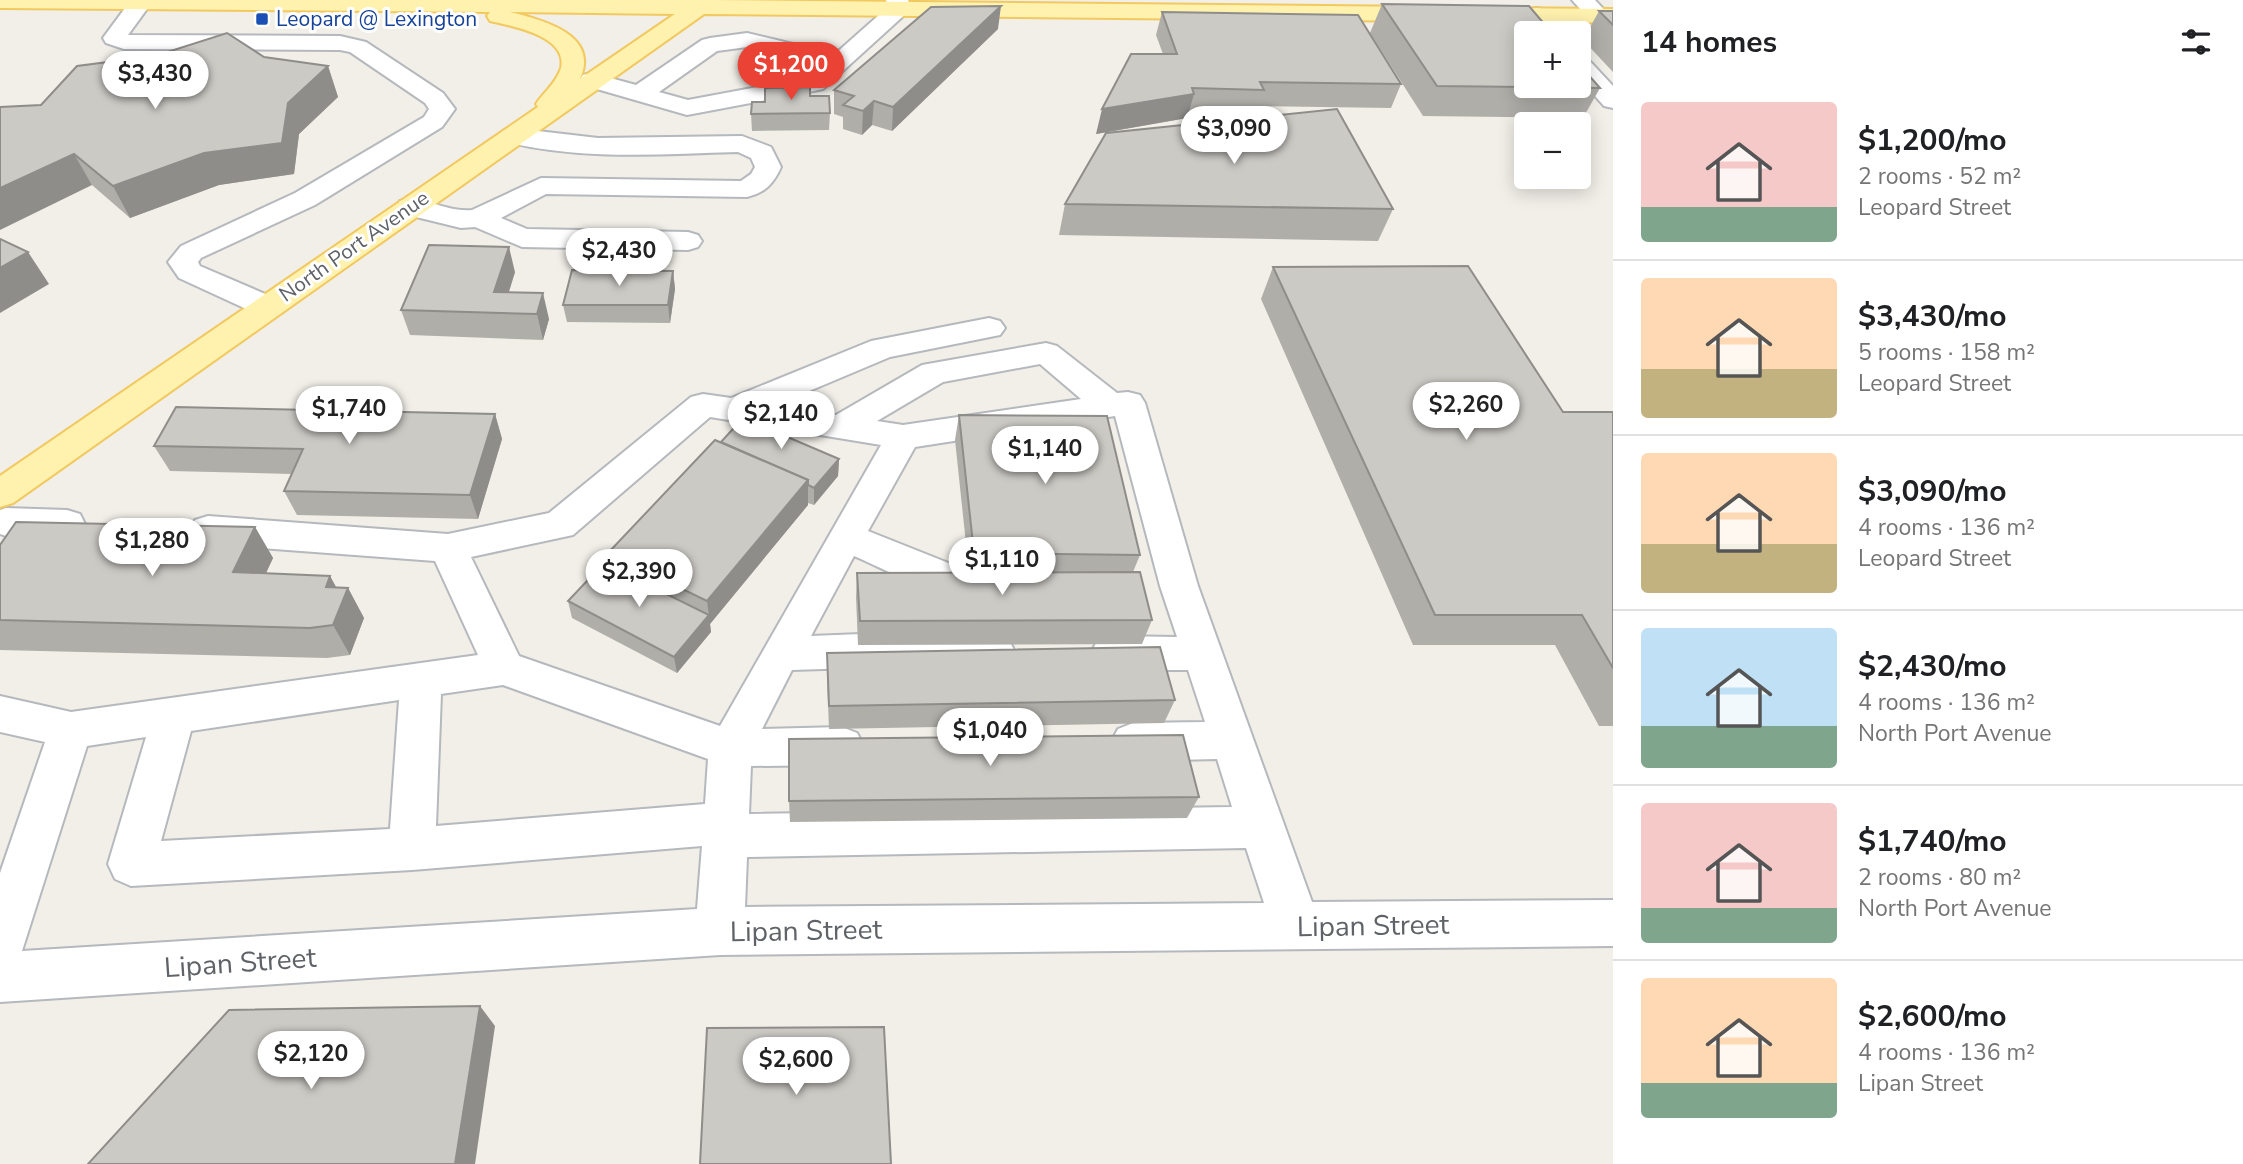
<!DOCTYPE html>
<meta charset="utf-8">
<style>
:root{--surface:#fff;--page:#f2f2f2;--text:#202124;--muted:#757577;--line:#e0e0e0;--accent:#ea4335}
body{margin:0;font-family:"Nunito Sans",sans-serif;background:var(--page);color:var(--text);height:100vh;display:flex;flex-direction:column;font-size:26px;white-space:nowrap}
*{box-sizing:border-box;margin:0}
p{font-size:23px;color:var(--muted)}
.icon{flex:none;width:38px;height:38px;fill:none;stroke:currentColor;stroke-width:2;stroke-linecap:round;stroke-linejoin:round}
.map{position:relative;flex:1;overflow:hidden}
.panel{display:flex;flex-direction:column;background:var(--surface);width:630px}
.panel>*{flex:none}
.fabs{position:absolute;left:1514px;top:21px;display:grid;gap:14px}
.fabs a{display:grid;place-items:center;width:77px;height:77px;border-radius:7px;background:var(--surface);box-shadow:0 4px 18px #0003;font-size:35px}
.price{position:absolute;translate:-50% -60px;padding:0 16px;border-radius:24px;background:#fff;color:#222;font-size:23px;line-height:46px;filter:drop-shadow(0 2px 4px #0008)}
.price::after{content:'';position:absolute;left:50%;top:42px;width:21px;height:16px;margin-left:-10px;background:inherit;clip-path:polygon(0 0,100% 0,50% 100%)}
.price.selected{background:var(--accent);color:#fff}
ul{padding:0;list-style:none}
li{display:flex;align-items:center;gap:21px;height:175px;padding:0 28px}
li+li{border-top:2px solid var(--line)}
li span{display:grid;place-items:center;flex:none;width:196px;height:140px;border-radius:7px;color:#555}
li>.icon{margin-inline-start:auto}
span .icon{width:84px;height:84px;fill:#fffc;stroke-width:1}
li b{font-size:30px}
h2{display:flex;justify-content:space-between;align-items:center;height:84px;padding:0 28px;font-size:30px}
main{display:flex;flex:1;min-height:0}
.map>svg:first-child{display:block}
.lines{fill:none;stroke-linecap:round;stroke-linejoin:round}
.minor-casing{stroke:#b5b8bc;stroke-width:4}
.major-casing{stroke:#f2c960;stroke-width:4}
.minor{fill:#fff;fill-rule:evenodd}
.major{fill:#fff2af;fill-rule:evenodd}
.wall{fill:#afaea9}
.shaded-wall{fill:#8f8d8a}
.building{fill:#cccac5;stroke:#8f8d8a;stroke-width:2}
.transit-dot{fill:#1a4fb4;stroke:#fff;stroke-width:2.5}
.labels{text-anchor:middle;stroke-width:6;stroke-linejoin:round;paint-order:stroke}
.far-transit-label{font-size:21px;fill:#164399;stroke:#fff;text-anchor:start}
.far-street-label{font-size:21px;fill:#5f6368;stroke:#fff}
.near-street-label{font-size:28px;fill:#5f6368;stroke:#fff}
</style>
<main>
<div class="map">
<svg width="1613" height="1164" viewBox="0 0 1613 1164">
<rect width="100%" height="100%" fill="#f1efe8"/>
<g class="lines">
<defs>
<g id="minor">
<path d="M 131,0 L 152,2 L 128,35 L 340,36 L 366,42 L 443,93 L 455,109 L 442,127 L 315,205 L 201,258 L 198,262 L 200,266 L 277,299 L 281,306 L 277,313 L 266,315 L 255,313 L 179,278 L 168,262 L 181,246 L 295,193 L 424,117 L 429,109 L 425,103 L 350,52 L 340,50 L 124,49 L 106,43 L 103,38 Z"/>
<path d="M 886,0 L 908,0 L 911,9 L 823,89 L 814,91 L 687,115 L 583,85 L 580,80 L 583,75 L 592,73 L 636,85 L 702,40 L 710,38 L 747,33 L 835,54 L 888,7 ZM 747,47 L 822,65 L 806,78 L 688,100 L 659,92 L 717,51 Z"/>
<path d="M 1572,0 L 1595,0 L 1609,15 L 1606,20 L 1590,20 Z"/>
<path d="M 1537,8 L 1545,10 L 1564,33 L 1541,33 L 1526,15 L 1529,10 Z"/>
<path d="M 1578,55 L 1586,57 L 1613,86 L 1613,108 L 1604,106 L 1578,77 Z"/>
<path d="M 512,128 L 598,138 L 742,136 L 771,147 L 781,167 C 774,183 765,193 747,197 L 546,194 L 501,218 L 527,229 L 688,232 L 698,235 L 702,241 L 698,247 L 688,250 L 522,247 L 475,227 L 461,228 L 400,213 L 396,207 L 400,201 C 424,195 448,213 472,210 L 541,178 L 741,181 L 751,174 L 755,167 L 751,158 L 738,152 C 660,154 580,161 503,141 L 499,136 L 503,131 Z"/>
<path d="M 989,318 L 1000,321 L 1005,328 L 1000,335 L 890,357 L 776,405 L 836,415 L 922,365 L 1046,343 L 1057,346 L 1117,393 L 1128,392 L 1140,395 L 1145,403 L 1198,586 L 1312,902 L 1613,900 L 1613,946 L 720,955 L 0,1002 L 0,873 L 45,742 L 0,732 L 0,696 L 71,712 L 478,655 L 435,561 L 208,544 L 195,540 L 189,530 L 195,520 L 208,516 L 448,534 L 549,513 L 691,397 L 703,394 L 731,398 L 871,341 ZM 1040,364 L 1081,399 L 903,425 L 877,421 L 943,382 ZM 1115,416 L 1160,586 L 1177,637 L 1111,636 L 1097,641 L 1091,653 L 1097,665 L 1111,670 L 1188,670 L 1205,722 L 1133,723 L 1118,729 L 1111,742 L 1118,755 L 1133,761 L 1217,759 L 1232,807 L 749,814 L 751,766 L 842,765 L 857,759 L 864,746 L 857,733 L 842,727 L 762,729 L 792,670 L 886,667 L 995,669 L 1009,664 L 1015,652 L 1009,640 L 995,635 L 886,633 L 811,636 L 854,556 C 894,573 952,608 995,595 L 1000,584 L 995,573 L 981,569 L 961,568 L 868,531 L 915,447 ZM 710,417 L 881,445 L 720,726 L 519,656 L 471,557 L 573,535 ZM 503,685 L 708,759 L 705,804 L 436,826 L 441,694 ZM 399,700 L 390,829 L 161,841 L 191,731 ZM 146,737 L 108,864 L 115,879 L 131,886 L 412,870 L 702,846 L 697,909 L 22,951 L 87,746 ZM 1246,848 L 1264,903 L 745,907 L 747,857 Z"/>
<path d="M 6,508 L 67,510 L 80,514 L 85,524 L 80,534 L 67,538 L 6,536 L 0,534 L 0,510 Z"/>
</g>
<g id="major">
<path d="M 0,0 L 714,0 L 1429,7 L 1437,9 L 1440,14 L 1437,19 L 1429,21 L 704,14 L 13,503 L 0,507 L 0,476 L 538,107 L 536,104 C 544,92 557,82 561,68 C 568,36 512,26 490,21 L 487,16 L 490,12 L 0,8 ZM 510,12 L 675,14 L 580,79 C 600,34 542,20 510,12 Z"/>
<path d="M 1486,8 L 1613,9 L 1613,23 L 1478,20 L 1475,15 L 1478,10 Z"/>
</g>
</defs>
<!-- minor casing -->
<use href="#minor" class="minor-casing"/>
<!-- major casing -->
<use href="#major" class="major-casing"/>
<!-- minor -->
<use href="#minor" class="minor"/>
<!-- major -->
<use href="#major" class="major"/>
</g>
<!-- wall -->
<g class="wall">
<path d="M 1382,4 L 1600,88 L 1583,118 L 1423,116 L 1370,33 Z"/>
<path d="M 1599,11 L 1613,11 L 1613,72 L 1583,40 Z"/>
<path d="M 1162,12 L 1401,84 L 1391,108 L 1259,106 L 1256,114 L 1189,112 L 1187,118 L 1096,134 L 1163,54 L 1156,35 Z"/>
<path d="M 998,29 L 892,131 L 872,125 L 862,135 L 843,129 L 843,117 L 834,114 L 834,90 Z"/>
<path d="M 264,57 L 328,66 L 338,97 L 299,134 L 294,174 L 219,185 L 130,218 L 92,185 L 41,105 Z"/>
<path d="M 810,96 L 830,113 L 829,130 L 752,131 L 751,114 L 765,102 Z"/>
<path d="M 1065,204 L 1393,209 L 1378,241 L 1059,235 Z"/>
<path d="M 1273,267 L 1563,412 L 1613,412 L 1613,726 L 1599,726 L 1555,645 L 1413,645 L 1261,299 Z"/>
<path d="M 673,271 L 675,289 L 670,323 L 567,322 L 563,305 Z"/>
<path d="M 515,272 L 509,292 L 549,319 L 543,340 L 410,335 L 401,310 Z"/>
<path d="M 495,414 L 502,439 L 478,519 L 297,515 L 284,491 L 292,474 L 170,471 L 154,446 Z"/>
<path d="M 959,415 L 1140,555 L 1133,572 L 1152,620 L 1142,644 L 858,645 L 856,597 L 857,573 L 969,572 L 955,440 Z"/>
<path d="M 721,442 L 839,459 L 838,476 L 814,505 L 808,503 L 808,505 L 710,624 L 711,632 L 677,673 L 572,618 L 568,601 L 611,567 L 608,553 Z"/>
<path d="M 255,527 L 273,558 L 266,573 L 330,576 L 336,587 L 348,588 L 364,618 L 350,655 L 327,658 L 0,650 L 0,545 Z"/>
<path d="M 827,653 L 1175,700 L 1164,723 L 829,729 L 827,677 Z"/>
<path d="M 1199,797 L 1187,818 L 790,822 L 789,801 Z"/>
</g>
<!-- shaded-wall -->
<g class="shaded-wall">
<path d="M 1001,6 L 998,29 L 892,131 L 893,107 Z"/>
<path d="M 328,66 L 338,97 L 299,134 L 294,174 L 219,185 L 130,218 L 113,186 L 204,153 L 288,103 Z"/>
<path d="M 1194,94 L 1187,118 L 1096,134 L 1102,109 Z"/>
<path d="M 874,101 L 872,125 L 862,135 L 863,111 Z"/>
<path d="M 74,154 L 92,185 L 0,230 L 0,188 Z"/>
<path d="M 509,247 L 515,272 L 502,313 L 494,292 Z"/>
<path d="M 28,252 L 49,284 L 0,313 L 0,268 Z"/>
<path d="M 673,271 L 675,289 L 670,323 L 668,305 Z"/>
<path d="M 543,293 L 549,319 L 543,340 L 537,314 Z"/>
<path d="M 495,414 L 502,439 L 478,519 L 470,495 Z"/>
<path d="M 839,459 L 838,476 L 814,505 L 814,488 Z"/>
<path d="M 808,480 L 808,505 L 710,624 L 711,632 L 677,673 L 674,657 L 709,616 L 707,601 Z"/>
<path d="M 255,527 L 273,558 L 252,603 L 233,572 Z"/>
<path d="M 330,576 L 343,600 L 348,588 L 364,618 L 350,655 L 333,625 L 326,587 Z"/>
<path d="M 480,1006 L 495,1026 L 475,1164 L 455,1164 Z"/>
</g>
<!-- building -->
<g class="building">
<path d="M 1382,4 L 1529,6 L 1552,33 L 1526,33 L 1526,86 L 1578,86 L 1578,63 L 1600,88 L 1437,86 Z"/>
<path d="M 1001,6 L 893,107 L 874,101 L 863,111 L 843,105 L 854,96 L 834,90 L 931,7 Z"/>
<path d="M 1599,11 L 1613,11 L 1613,25 Z"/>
<path d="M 1162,12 L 1358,15 L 1401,84 L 1260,82 L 1264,90 L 1192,88 L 1194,94 L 1102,109 L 1131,54 L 1177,54 Z"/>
<path d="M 227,33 L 264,57 L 328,66 L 288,103 L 282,143 L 204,153 L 113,186 L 74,154 L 0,188 L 0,107 L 41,105 L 77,66 L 155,56 Z"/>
<path d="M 810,87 L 810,96 L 829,96 L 830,113 L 751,114 L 752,102 L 765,102 L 765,88 Z"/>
<path d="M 1337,109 L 1393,209 L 1065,204 L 1106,133 Z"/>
<path d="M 0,239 L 28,252 L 0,268 Z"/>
<path d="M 429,245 L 509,247 L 494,292 L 543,293 L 537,314 L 401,310 Z"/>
<path d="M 1468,266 L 1563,412 L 1613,412 L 1613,668 L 1582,615 L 1435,615 L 1273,267 Z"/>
<path d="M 572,270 L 673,271 L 668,305 L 563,305 Z"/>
<path d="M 176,407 L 495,414 L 470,495 L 284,491 L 303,449 L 154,446 Z"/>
<path d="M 959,415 L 1107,416 L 1140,555 L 974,553 Z"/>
<path d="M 743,418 L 839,459 L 814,488 L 808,485 L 808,480 L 721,442 Z"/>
<path d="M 715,440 L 808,480 L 707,601 L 608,553 Z"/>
<path d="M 16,522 L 255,527 L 233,572 L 330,576 L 326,587 L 348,588 L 333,625 L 310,628 L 0,620 L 0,545 Z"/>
<path d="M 604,563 L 709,615 L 674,657 L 568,601 Z"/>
<path d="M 1140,572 L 1152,620 L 860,621 L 857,573 Z"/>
<path d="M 1160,647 L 1175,700 L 829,706 L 827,653 Z"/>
<path d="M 1183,735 L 1199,797 L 789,801 L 789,739 Z"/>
<path d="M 480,1006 L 455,1164 L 88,1164 L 229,1010 Z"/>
<path d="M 884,1027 L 891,1164 L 700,1164 L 707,1028 Z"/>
</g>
<!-- markers -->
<rect class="transit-dot" x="255" y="12" width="14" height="14" rx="3.5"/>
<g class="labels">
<!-- far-transit labels -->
<g class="far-transit-label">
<text x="276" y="26">Leopard @ Lexington</text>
</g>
<!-- far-street labels -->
<g class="far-street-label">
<text transform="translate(354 246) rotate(-35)" y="7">North Port Avenue</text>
</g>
<!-- near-street labels -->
<g class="near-street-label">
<text transform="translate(1373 925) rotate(-1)" y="10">Lipan Street</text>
<text transform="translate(806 930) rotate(-1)" y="10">Lipan Street</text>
<text transform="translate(240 962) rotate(-4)" y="10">Lipan Street</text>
</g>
</g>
</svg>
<div class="fabs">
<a>+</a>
<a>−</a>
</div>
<b class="price selected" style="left:791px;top:102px">$1,200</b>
<b class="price" style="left:155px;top:111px">$3,430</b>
<b class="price" style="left:1234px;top:166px">$3,090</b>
<b class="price" style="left:619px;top:288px">$2,430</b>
<b class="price" style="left:1466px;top:442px">$2,260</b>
<b class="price" style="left:349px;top:446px">$1,740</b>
<b class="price" style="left:781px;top:451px">$2,140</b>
<b class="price" style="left:1045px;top:486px">$1,140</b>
<b class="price" style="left:152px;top:578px">$1,280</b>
<b class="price" style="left:1002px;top:597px">$1,110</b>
<b class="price" style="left:639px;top:609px">$2,390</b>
<b class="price" style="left:990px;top:768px">$1,040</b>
<b class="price" style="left:311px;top:1091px">$2,120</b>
<b class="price" style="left:796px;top:1097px">$2,600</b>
</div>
<section class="panel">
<h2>14 homes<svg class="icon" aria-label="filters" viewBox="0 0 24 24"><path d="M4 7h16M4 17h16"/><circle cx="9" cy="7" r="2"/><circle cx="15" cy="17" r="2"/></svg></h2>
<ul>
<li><span style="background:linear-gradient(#f6c9c9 75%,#7fa58c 0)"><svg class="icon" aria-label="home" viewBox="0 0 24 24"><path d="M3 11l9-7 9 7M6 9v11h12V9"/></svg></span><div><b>$1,200/mo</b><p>2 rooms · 52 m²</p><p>Leopard Street</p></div></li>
<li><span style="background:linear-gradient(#ffd9b3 65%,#c2b280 0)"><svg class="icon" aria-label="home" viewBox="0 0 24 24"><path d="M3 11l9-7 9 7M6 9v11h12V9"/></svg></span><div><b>$3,430/mo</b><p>5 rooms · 158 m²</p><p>Leopard Street</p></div></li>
<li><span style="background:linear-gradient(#ffd9b3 65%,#c2b280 0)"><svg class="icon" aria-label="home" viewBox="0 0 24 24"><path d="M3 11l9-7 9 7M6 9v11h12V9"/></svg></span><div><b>$3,090/mo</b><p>4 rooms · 136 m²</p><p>Leopard Street</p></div></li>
<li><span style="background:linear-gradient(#bfe0f5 70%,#7fa58c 0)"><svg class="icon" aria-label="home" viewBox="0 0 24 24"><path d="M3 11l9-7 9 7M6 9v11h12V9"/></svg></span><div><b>$2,430/mo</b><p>4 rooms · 136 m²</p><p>North Port Avenue</p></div></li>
<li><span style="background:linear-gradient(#f6c9c9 75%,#7fa58c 0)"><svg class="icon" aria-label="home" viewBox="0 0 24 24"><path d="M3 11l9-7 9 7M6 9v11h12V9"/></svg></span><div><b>$1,740/mo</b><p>2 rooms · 80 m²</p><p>North Port Avenue</p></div></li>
<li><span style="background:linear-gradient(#ffd9b3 75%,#7fa58c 0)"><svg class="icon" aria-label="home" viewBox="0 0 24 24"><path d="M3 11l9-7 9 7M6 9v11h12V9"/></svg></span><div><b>$2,600/mo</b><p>4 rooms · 136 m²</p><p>Lipan Street</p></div></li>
</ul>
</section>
</main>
